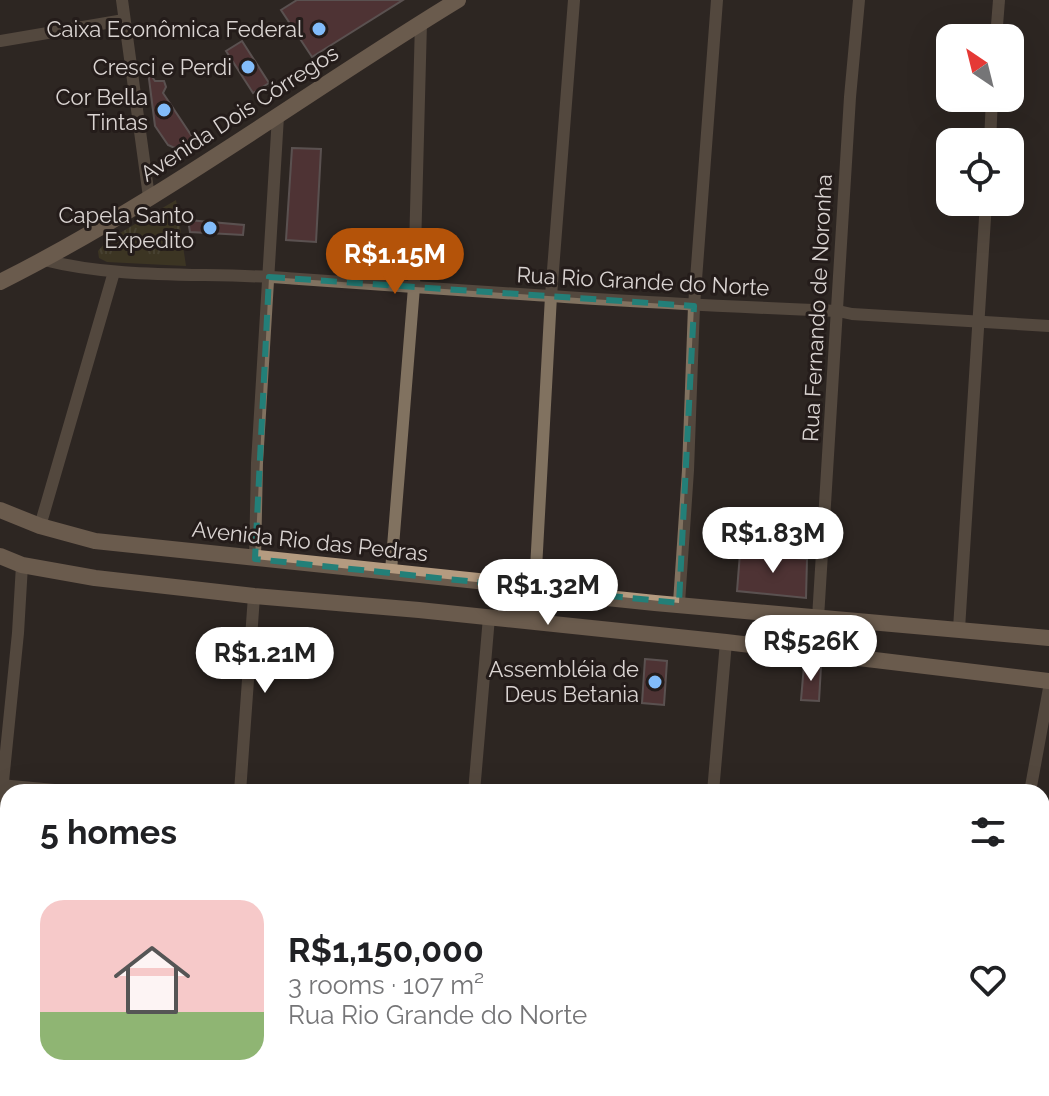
<!DOCTYPE html>
<meta charset="utf-8">
<style>
:root{--surface:#fff;--page:#f2f2f2;--text:#202124;--muted:#757577;--line:#e0e0e0;--accent:#b45309}
body{margin:0;font-family:Raleway,sans-serif;background:var(--page);color:var(--text);height:100vh;display:flex;flex-direction:column;font-size:30px;white-space:nowrap}
*{box-sizing:border-box;margin:0}
p{font-size:26px;color:var(--muted)}
.icon{flex:none;width:44px;height:44px;fill:none;stroke:currentColor;stroke-width:2;stroke-linecap:round;stroke-linejoin:round}
.map{position:relative;flex:1;overflow:hidden}
.sheet{position:absolute;left:0px;top:784px;width:1050px;height:312px;display:flex;flex-direction:column;background:var(--surface);border-radius:24px 24px 0 0;box-shadow:0 8px 32px #0002}
.sheet>*{flex:none}
.needle{width:52px;rotate:325deg}
.buttons{position:absolute;left:936px;top:24px;display:grid;gap:16px}
.buttons a{display:grid;place-items:center;width:88px;height:88px;border-radius:16px;background:var(--surface);box-shadow:0 8px 32px #0002;font-size:40px}
.price{position:absolute;translate:-50% -68px;padding:0 18px;border-radius:28px;background:#fff;color:#222;font-size:26px;line-height:52px;filter:drop-shadow(0 2px 4px #0008)}
.price::after{content:'';position:absolute;left:50%;top:48px;width:24px;height:18px;margin-left:-12px;background:inherit;clip-path:polygon(0 0,100% 0,50% 100%)}
.price.active{background:var(--accent);color:#fff}
ul{padding:0;list-style:none}
li{display:flex;align-items:center;gap:24px;height:200px;padding:0 40px}
li+li{border-top:2px solid var(--line)}
li span{display:grid;place-items:center;flex:none;width:224px;height:160px;border-radius:24px;color:#555}
li>.icon{margin-inline-start:auto}
span .icon{width:96px;height:96px;fill:#fffc;stroke-width:1}
li b{font-size:34px}
h2{display:flex;justify-content:space-between;align-items:center;height:96px;padding:0 40px;font-size:34px}
.map>svg:first-child{display:block}
.park{fill:url(#park-tufts)}
.lines{fill:none;stroke-linecap:round;stroke-linejoin:round}
.river{stroke:#7c516d;stroke-width:28}
.building{fill:#76434b;stroke:#918688;stroke-width:2}
.minor{stroke:#817260;stroke-width:12}
.secondary{stroke:#b49b80;stroke-width:16}
.marked{fill:none;stroke:#237f78;stroke-width:6;stroke-dasharray:16 10;stroke-linejoin:round}
.poi-dot{fill:#82bcfa;stroke:#241c1a;stroke-width:3}
.labels{text-anchor:middle;stroke-width:6;stroke-linejoin:round;paint-order:stroke}
.poi-label{font-size:22px;fill:#dad4d2;stroke:#241c1a;text-anchor:end}
.street-label{font-size:22px;fill:#dad4d2;stroke:#241c1a}
</style>
<div class="map">
<svg width="1049" height="1096" viewBox="0 0 1049 1096">
<defs>
<pattern id="park-tufts" width="24" height="20" patternUnits="userSpaceOnUse" patternTransform="scale(2)"><rect width="24" height="20" fill="#4e4824"/><path d="M3 7l-1-3M5 7V3M7 7l1-3M15 17l-1-3M17 17v-4M19 17l1-3" fill="none" stroke="#676243"/></pattern>
</defs>
<rect width="100%" height="100%" fill="#2e2623"/>
<!-- park -->
<path class="park" d="M 176,200 L 186,266 L 107,262 L 99,258 L 98,251 L 108,240 Z"/>
<g class="lines">
<!-- river -->
<path class="river" d="M 0,1088 L 16,1096"/>
</g>
<!-- building -->
<g class="building">
<path d="M 297,0 L 403,0 L 312,57 L 281,10 Z"/>
<path d="M 242,41 L 269,83 L 253,93 L 226,51 Z"/>
<path d="M 148,71 L 155,81 L 164,81 L 166,87 L 163,93 L 193,138 L 177,149 L 168,145 L 155,126 Z"/>
<path d="M 292,148 L 321,149 L 316,242 L 286,240 Z"/>
<path d="M 188,220 L 244,225 L 243,235 L 190,232 Z"/>
<path d="M 740,553 L 807,559 L 806,598 L 737,591 Z"/>
<path d="M 645,659 L 667,661 L 664,705 L 642,703 Z"/>
<path d="M 804,665 L 821,666 L 819,701 L 801,700 Z"/>
</g>
<g class="lines">
<!-- minor -->
<g class="minor">
<path d="M 122,0 L 149,197"/>
<path d="M 996,38 L 999,0"/>
<path d="M 0,41 L 124,20"/>
<path d="M 990,142 L 992,98"/>
<path d="M 44,260 C 123,280 205,272 286,278 C 470,291 653,304 838,311 L 852,314 L 1049,326"/>
<path d="M 40,526 L 114,272"/>
<path d="M 255,559 L 257,463 L 278,116"/>
<path d="M 391,571 L 414,287 L 421,22"/>
<path d="M 535,587 L 551,296 L 574,0"/>
<path d="M 679,603 L 688,470 L 694,306 L 717,0"/>
<path d="M 818,618 L 850,97 L 859,0"/>
<path d="M 959,629 L 986,202"/>
<path d="M 0,785 L 76,792"/>
<path d="M 240,792 L 254,596"/>
<path d="M 474,792 L 489,617"/>
<path d="M 713,792 L 726,642"/>
<path d="M 1030,792 L 1049,688"/>
<path d="M 0,811 L 18,633 L 22,565"/>
<path d="M 1042,933 L 1049,935"/>
<path d="M 0,999 L 8,1006"/>
<path d="M 215,1088 L 218,1096"/>
<path d="M 728,1088 L 801,1096"/>
<path d="M 449,1096 L 450,1088"/>
<path d="M 687,1096 L 688,1088"/>
<path d="M 977,1096 L 978,1088"/>
</g>
<!-- secondary -->
<g class="secondary">
<path d="M 0,282 C 160,202 305,93 458,0"/>
<path d="M 0,510 L 40,526 L 95,541 L 535,587 L 578,595 L 655,603 L 1049,638"/>
<path d="M 0,556 L 22,565 L 95,578 L 254,596 L 419,610 L 726,642 L 1049,681"/>
<path d="M 514,615 L 530,613 L 541,607 L 543,597 L 535,587"/>
</g>
</g>
<!-- marked area -->
<path d="M0 0H1049V1096H0ZM 269,277 L 694,306 L 679,603 L 255,559 Z" fill="#2e2623" fill-opacity=".55" fill-rule="evenodd"/>
<path class="marked" d="M 269,277 L 694,306 L 679,603 L 255,559 Z"/>
<!-- markers -->
<g class="poi-dot">
<circle cx="319" cy="29" r="8"/>
<circle cx="248" cy="67" r="8"/>
<circle cx="164" cy="110" r="8"/>
<circle cx="210" cy="228" r="8"/>
<circle cx="655" cy="682" r="8"/>
</g>
<g class="labels">
<!-- poi labels -->
<g class="poi-label">
<text x="303" y="37">Caixa Econômica Federal</text>
<text x="232" y="75">Cresci e Perdi</text>
<text x="148" y="105">Cor Bella<tspan x="148" dy="25">Tintas</tspan></text>
<text x="194" y="223">Capela Santo<tspan x="194" dy="25">Expedito</tspan></text>
<text x="639" y="677">Assembléia de<tspan x="639" dy="25">Deus Betania</tspan></text>
</g>
<!-- street labels -->
<g class="street-label">
<text transform="translate(239 113) rotate(-33)" y="8">Avenida Dois Córregos</text>
<text transform="translate(643 281) rotate(3)" y="8">Rua Rio Grande do Norte</text>
<text transform="translate(817 308) rotate(-87)" y="8">Rua Fernando de Noronha</text>
<text transform="translate(310 541) rotate(6)" y="8">Avenida Rio das Pedras</text>
</g>
</g>
</svg>
<div class="buttons">
<a><svg class="needle" viewBox="-14 -14 28 28"><path d="M0-13l5 13h-10z" fill="#e53935"/><path d="M0 13l5-13h-10z" fill="#757577"/></svg></a>
<a><svg class="icon" aria-label="locate" viewBox="0 0 24 24"><circle cx="12" cy="12" r="6"/><path d="M12 2v4M12 18v4M2 12h4M18 12h4"/></svg></a>
</div>
<b class="price active" style="left:395px;top:296px">R$1.15M</b>
<b class="price" style="left:773px;top:575px">R$1.83M</b>
<b class="price" style="left:548px;top:627px">R$1.32M</b>
<b class="price" style="left:811px;top:683px">R$526K</b>
<b class="price" style="left:265px;top:695px">R$1.21M</b>
<section class="sheet">
<h2>5 homes<svg class="icon" aria-label="filters" viewBox="0 0 24 24"><path d="M4 7h16M4 17h16"/><circle cx="9" cy="7" r="2"/><circle cx="15" cy="17" r="2"/></svg></h2>
<ul>
<li><span style="background:linear-gradient(#f6c9c9 70%,#8fb573 0)"><svg class="icon" aria-label="home" viewBox="0 0 24 24"><path d="M3 11l9-7 9 7M6 9v11h12V9"/></svg></span><div><b>R$1,150,000</b><p>3 rooms · 107 m²</p><p>Rua Rio Grande do Norte</p></div><svg class="icon" aria-label="heart" viewBox="0 0 24 24"><path d="M12 20l-8-8c-3-5 5-10 8-4 3-6 11-1 8 4z"/></svg></li>
</ul>
</section>
</div>
